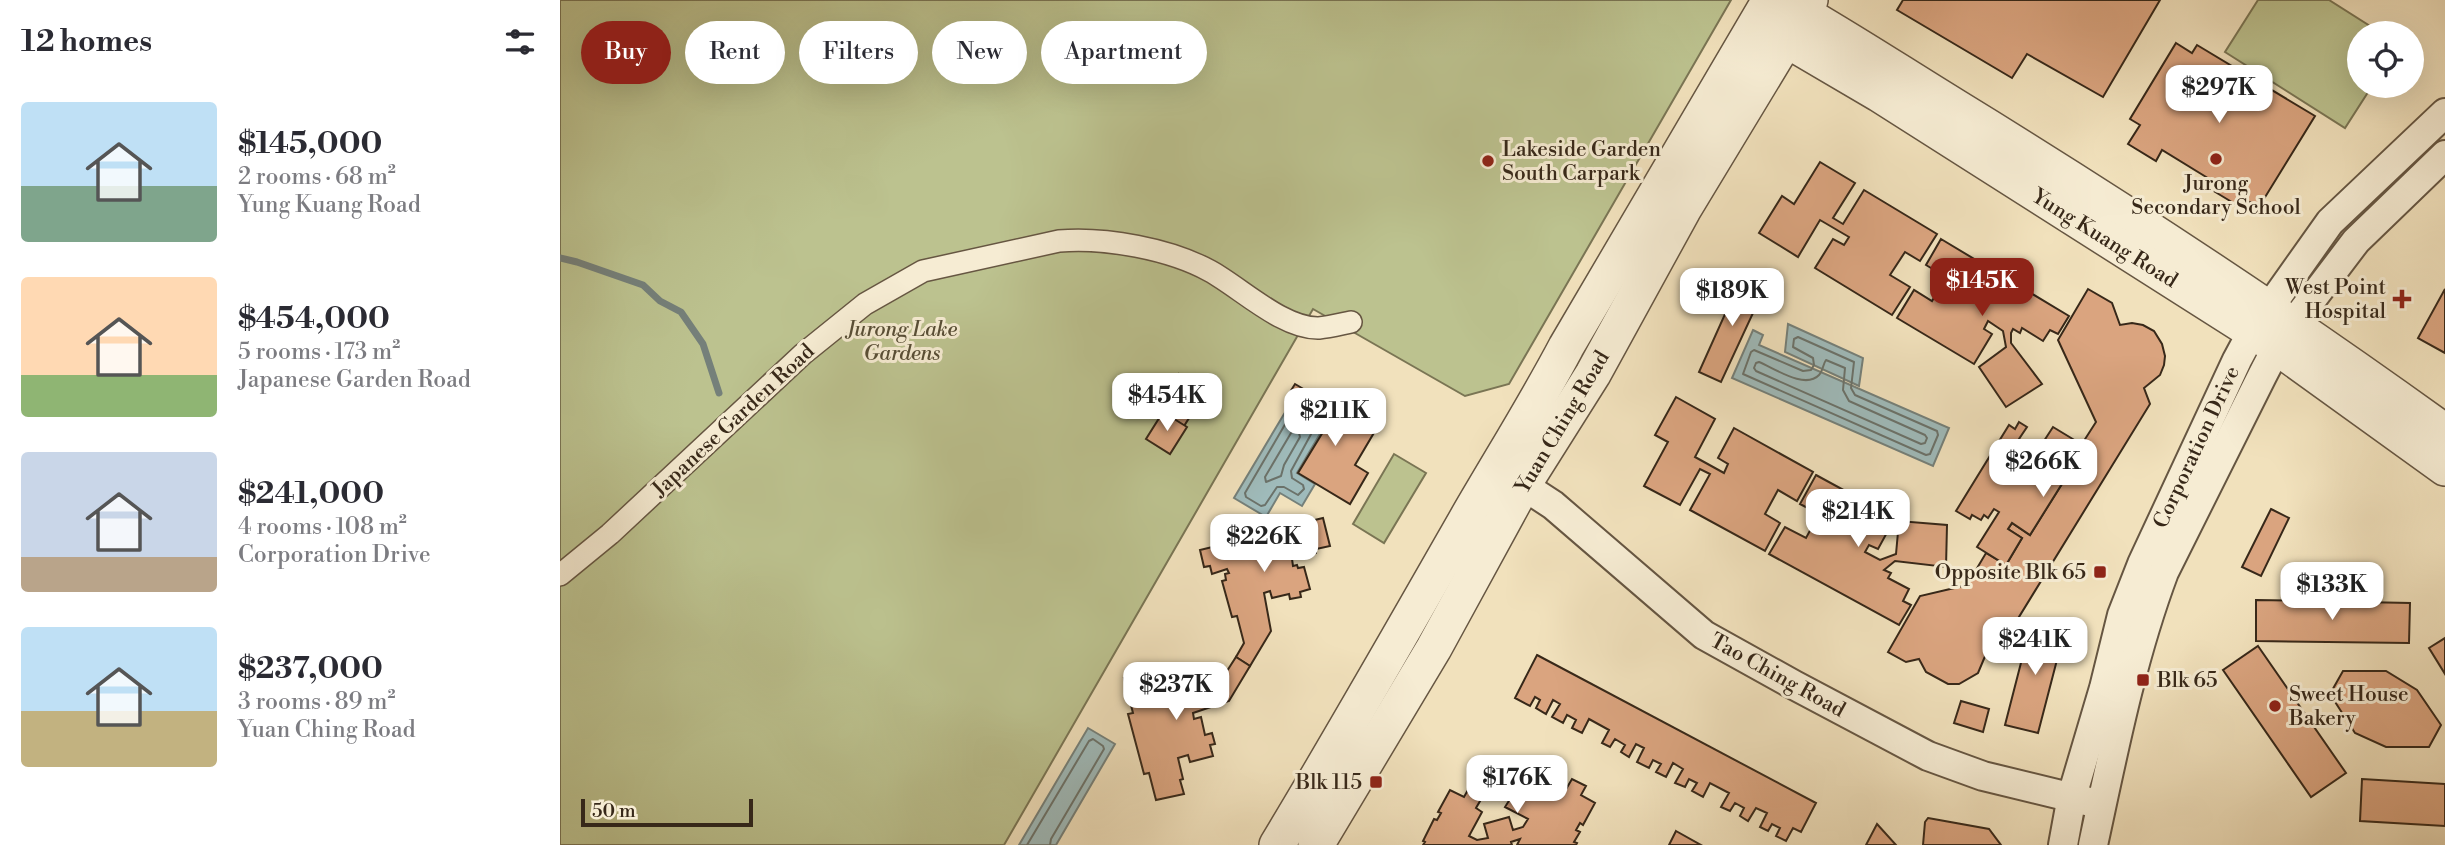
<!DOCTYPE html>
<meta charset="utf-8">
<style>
:root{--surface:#fff;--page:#f2f2f3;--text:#2b2b33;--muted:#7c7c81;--accent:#8f2418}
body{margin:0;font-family:"Libre Bodoni",serif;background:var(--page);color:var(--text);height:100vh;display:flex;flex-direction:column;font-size:26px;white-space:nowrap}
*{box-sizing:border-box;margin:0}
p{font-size:23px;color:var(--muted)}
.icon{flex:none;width:38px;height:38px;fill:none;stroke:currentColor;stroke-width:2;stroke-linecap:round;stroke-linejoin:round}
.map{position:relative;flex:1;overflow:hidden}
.sheet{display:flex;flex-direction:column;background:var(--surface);width:560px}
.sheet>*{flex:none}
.top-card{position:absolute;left:21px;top:21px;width:665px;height:63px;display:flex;gap:14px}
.buttons{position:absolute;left:1787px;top:21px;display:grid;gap:14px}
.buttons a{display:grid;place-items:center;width:77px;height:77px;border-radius:50%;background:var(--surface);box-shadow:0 7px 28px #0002;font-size:35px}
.scale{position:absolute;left:21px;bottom:18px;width:172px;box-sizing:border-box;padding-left:7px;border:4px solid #372819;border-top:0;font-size:19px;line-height:24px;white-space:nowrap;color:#372819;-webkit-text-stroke:5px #f6ecd3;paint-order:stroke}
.price{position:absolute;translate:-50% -60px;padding:0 16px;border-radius:14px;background:#fff;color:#222;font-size:23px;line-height:46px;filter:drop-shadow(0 2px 4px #0008)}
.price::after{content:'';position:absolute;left:50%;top:42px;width:21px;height:16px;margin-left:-10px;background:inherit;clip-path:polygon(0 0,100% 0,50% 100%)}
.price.selected{background:var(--accent);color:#fff}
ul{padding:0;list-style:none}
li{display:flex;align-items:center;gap:21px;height:175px;padding:0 21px}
li span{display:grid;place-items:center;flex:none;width:196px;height:140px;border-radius:7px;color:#555}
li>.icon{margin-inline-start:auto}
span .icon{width:84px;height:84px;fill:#fffc;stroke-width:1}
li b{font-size:30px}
h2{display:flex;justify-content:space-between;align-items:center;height:84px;padding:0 21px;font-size:30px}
.tag{padding:0 24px;border-radius:32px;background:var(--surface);box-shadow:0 7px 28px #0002;font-size:24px;line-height:63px}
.tag.selected{background:var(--accent);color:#fff}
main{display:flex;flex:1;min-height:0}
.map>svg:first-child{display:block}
.green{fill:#bcc28f;stroke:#7a7554;stroke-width:2}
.water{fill:#9fbbbb;stroke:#75807a;stroke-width:2}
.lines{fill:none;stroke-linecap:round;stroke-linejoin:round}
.shore{stroke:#6b726a;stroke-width:2}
.stream{stroke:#75807a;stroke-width:7}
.building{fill:#daa47f;stroke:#372819;stroke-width:2}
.pedestrian-casing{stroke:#665642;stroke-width:24}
.minor-casing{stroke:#665642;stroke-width:32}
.tertiary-casing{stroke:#665642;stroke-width:38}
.pedestrian{stroke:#f6ecd3;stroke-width:21}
.minor{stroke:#f6ecd3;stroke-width:28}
.tertiary{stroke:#f6ecd3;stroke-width:35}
.poi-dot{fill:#8f2418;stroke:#f6ecd3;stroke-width:2.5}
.labels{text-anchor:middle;stroke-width:6;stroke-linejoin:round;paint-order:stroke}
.poi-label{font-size:21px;fill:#372819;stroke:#f6ecd3;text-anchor:start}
.street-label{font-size:21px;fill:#372819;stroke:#f6ecd3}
.park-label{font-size:21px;font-style:italic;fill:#584e36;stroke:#f6ecd3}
</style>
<main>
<section class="sheet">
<h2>12 homes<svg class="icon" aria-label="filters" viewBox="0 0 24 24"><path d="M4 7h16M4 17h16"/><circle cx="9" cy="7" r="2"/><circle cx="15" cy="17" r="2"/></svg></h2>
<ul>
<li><span style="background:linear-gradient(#bfe0f5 60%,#7fa58c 0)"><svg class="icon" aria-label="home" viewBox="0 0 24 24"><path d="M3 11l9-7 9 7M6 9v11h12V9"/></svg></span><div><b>$145,000</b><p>2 rooms · 68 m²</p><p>Yung Kuang Road</p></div></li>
<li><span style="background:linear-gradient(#ffd9b3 70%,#8fb573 0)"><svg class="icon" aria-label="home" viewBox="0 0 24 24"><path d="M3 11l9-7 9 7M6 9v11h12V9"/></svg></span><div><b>$454,000</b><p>5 rooms · 173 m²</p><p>Japanese Garden Road</p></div></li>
<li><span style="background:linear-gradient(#c9d6e8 75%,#b9a48a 0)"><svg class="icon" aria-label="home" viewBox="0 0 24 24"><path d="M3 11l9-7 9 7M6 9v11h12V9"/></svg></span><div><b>$241,000</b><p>4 rooms · 108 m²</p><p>Corporation Drive</p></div></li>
<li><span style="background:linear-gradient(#bfe0f5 60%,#c2b280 0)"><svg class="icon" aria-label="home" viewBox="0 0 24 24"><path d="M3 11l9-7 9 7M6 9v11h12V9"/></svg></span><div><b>$237,000</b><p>3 rooms · 89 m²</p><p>Yuan Ching Road</p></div></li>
</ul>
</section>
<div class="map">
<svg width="1885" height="845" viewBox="0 0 1885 845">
<rect width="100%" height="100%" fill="#f1e1bc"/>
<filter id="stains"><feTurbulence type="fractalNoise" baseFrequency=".00286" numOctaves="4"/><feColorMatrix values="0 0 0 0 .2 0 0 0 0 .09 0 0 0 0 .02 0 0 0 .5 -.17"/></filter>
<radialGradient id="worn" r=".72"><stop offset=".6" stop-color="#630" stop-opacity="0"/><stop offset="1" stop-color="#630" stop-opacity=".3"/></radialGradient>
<!-- green -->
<g class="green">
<path d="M 0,0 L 1171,0 L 949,384 L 905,396 L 753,309 L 444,845 L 0,845 Z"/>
<path d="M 1698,0 L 1769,0 L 1821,33 L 1799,33 L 1799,86 L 1812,86 L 1785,128 L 1665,52 Z"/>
<path d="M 834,454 L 866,473 L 824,543 L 793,524 Z"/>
</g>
<!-- water -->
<g class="water">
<path d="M 1228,324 L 1303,358 L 1299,386 L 1225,352 Z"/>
<path d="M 1193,330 L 1203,335 L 1199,345 L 1389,428 L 1373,466 L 1172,378 Z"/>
<path d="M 727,409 L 742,418 L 747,410 L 767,422 L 737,473 L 755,484 L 742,506 L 720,493 L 706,517 L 674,498 Z"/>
<path d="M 528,728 L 555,744 L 496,845 L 459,845 Z"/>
</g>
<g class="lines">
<!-- shore -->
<g class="shore">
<path d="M 1238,337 L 1294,362 L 1291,388 L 1295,395 L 1377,431 L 1378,435 L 1370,454 L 1366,455 L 1183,374 L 1191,352 L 1194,350 L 1243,371 L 1251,370 L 1254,365 L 1253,358 L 1233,347 L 1234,339 Z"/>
<path d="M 1266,360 L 1285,368 L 1283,390 L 1289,401 L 1365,435 L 1367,438 L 1365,443 L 1361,444 L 1196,371 L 1194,368 L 1196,363 L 1199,362 C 1214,368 1245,390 1259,375 C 1263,371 1263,364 1266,360 Z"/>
<path d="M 731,420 L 741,424 L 751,421 L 756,425 L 731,471 L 732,478 L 743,485 L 744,489 L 738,495 L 724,487 L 717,487 L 705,505 L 701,506 L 686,497 L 685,493 L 727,421 Z"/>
<path d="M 734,431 L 739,433 L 740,437 L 724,465 L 721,476 L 706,482 L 705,477 L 731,433 Z"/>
<path d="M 467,845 L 529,741 L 533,739 L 543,746 L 544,749 L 491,839 L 490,845"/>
</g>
<!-- stream -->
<path class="stream" d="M 0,258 L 17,262 L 83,285 L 100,301 L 121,312 L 143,344 L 159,393"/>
</g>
<!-- building -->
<g class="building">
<path d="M 1343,0 L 1600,0 L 1543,97 L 1467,54 L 1452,78 L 1337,10 Z"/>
<path d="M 1616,43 L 1632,53 L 1637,45 L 1755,116 L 1699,207 L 1690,202 L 1685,210 L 1647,187 L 1651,180 L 1602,150 L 1596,161 L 1568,144 L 1580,125 L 1570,119 Z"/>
<path d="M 1260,162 L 1295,183 L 1273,218 L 1283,224 L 1304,190 L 1377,234 L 1360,261 L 1345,252 L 1330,275 L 1350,287 L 1332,315 L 1255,268 L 1273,239 L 1284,245 L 1289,237 L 1260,220 L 1238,257 L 1199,233 L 1222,196 L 1234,204 Z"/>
<path d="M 1381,239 L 1509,316 L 1498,334 L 1490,330 L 1483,341 L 1462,328 L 1460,333 L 1453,329 L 1451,333 L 1451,343 L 1482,384 L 1446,407 L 1419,367 L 1446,347 L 1443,331 L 1428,321 L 1424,329 L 1432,334 L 1414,364 L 1337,318 L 1354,290 L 1372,301 L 1386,277 L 1366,265 Z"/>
<path d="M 1183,274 L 1206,285 L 1161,382 L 1139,372 Z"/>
<path d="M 1528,289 L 1552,303 L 1560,325 L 1572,323 L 1583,325 L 1594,331 L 1602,344 L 1605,356 L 1604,365 L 1600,375 L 1584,388 L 1590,404 L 1446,638 L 1425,643 L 1426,654 L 1418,673 L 1399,684 L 1388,684 L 1366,672 L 1359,659 L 1346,662 L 1328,652 L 1360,596 L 1407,585 L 1426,553 L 1446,565 L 1462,538 L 1448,529 L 1452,523 L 1470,535 L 1505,479 L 1488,469 L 1491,464 L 1504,472 L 1536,422 L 1498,340 Z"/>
<path d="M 1885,289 L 1885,353 L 1858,338 Z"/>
<path d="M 619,374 L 646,391 L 624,426 L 597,409 Z"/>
<path d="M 735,384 L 815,431 L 795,465 L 808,473 L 790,504 L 738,473 L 769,422 L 727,397 Z"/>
<path d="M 1116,397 L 1155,419 L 1135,457 L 1164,473 L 1168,464 L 1158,458 L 1174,428 L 1253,472 L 1237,501 L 1218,490 L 1205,514 L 1220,523 L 1205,551 L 1130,510 L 1150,474 L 1140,469 L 1120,505 L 1084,486 L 1108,442 L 1095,435 Z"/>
<path d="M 603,412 L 627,427 L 610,454 L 586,439 Z"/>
<path d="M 1459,422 L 1467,427 L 1459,439 L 1471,446 L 1462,460 L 1469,464 L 1493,427 L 1521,444 L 1504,472 L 1491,464 L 1488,469 L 1505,479 L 1470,535 L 1452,523 L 1448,529 L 1462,538 L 1446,565 L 1417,547 L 1439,512 L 1434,509 L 1428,518 L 1424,515 L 1421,520 L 1412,515 L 1410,519 L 1396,511 L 1449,425 L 1455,429 Z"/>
<path d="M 1256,475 L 1335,518 L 1318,549 L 1309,545 L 1305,552 L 1320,560 L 1336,554 L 1339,521 L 1387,525 L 1386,567 L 1335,561 L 1324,570 L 1331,573 L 1328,578 L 1349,589 L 1343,601 L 1351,605 L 1339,625 L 1209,554 L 1225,527 L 1246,538 L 1259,514 L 1240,504 Z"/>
<path d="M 1711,509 L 1729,518 L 1701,576 L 1682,567 Z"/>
<path d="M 763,518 L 770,546 L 756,549 L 756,553 L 732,559 L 733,566 L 737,565 L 738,568 L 744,567 L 750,589 L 740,592 L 741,597 L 730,599 L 729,594 L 712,598 L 710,591 L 704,593 L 711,631 L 690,666 L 676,657 L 684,643 L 677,616 L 672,617 L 662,581 L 666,580 L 665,574 L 669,573 L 667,569 L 652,574 L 650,566 L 644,567 L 640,550 L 673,542 L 672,535 L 713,525 L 714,529 L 722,527 L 721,523 L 733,520 L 734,525 Z"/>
<path d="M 1696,600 L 1850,603 L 1849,643 L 1696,641 Z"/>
<path d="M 1472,620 L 1505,629 L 1478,733 L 1445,725 Z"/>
<path d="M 1885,638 L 1885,674 L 1869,648 Z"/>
<path d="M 1698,646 L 1786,773 L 1751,797 L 1663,670 Z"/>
<path d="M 977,655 L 1256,803 L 1241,832 L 1233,828 L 1226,841 L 1216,836 L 1220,828 L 1212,824 L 1208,831 L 1200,827 L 1207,813 L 1196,808 L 1188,821 L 1180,816 L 1184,808 L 1175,803 L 1170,811 L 1161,807 L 1169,793 L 1150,783 L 1143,797 L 1132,791 L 1137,783 L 1129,779 L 1125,787 L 1115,783 L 1123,769 L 1113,763 L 1106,777 L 1096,772 L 1101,764 L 1093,760 L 1089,768 L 1077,762 L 1084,748 L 1076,744 L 1069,757 L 1061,752 L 1065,745 L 1055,739 L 1050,747 L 1042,743 L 1049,730 L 1029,719 L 1022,733 L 1012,728 L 1016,720 L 1007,715 L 1003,723 L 992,717 L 1000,704 L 993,700 L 986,714 L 976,708 L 980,700 L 975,697 L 970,706 L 955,698 Z"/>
<path d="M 676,657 L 690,666 L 669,701 L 633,713 L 634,719 L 641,717 L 645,735 L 652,733 L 655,744 L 650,745 L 653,756 L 630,762 L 628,755 L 618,758 L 623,779 L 620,780 L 624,794 L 596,800 L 589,773 L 584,774 L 568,714 L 573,713 L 564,678 L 582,674 L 583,679 L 591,678 L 595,693 L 601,692 L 600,689 L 605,687 L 603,682 L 638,674 L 639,679 L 667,671 Z"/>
<path d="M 1783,671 L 1826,671 L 1857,690 L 1881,725 L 1869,747 L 1826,747 L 1795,733 L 1770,694 Z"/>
<path d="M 1401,701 L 1429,709 L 1423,732 L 1394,723 Z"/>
<path d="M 986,766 L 1001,773 L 994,785 L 1005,791 L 1012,779 L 1026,786 L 1021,795 L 1035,803 L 1023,825 L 1020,823 L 1016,830 L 1020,832 L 1014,842 L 1017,843 L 1016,845 L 957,845 L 960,839 L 951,842 L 952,845 L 863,845 L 865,842 L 863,841 L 874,819 L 877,820 L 881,813 L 878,812 L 890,790 L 904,797 L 909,788 L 923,796 L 916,808 L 922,812 L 909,836 L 917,840 L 928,838 L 924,824 L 949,817 L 953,830 L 963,827 L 968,819 L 945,807 L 952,796 L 955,797 L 959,789 L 956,788 L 968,767 L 981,774 Z"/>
<path d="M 1802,779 L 1885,784 L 1885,826 L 1800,821 Z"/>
<path d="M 1368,818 L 1429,829 L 1441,845 L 1363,845 L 1365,822 Z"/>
<path d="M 1317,824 L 1336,845 L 1306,845 Z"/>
<path d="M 1116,831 L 1141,845 L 1109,845 Z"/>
</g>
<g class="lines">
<defs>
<path id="pedestrian" d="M 0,575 L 50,534 L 243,354 L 305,304 L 363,271 L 499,241 C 545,237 610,249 650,271 C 681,288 723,329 759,328 C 769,327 781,324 791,322"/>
<g id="minor">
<path d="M 947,475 L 993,505 L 1144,635 L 1234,685 L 1368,756 L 1423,776 L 1530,802"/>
<path d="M 1503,845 L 1512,796 L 1544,688 L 1562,615 L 1582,564 L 1677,360 L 1692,332 L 1770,222 L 1885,113"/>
<path d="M 1533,845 C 1553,753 1571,660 1604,572 L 1702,376 L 1717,347 L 1733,324 L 1796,241 L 1885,155"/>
</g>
<g id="tertiary">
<path d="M 1222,1 C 1281,34 1337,71 1394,106 C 1562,209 1726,317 1885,432"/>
<path d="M 1205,27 L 1319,94 L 1717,347 L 1885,468"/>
<path d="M 717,845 C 783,736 846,625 910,513 C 942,458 976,404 1006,347 L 1210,0"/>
<path d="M 756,845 L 874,648 L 963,485 L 1033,374 L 1123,210 L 1250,0"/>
</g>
</defs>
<!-- pedestrian casing -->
<use href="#pedestrian" class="pedestrian-casing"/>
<!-- minor casing -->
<use href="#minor" class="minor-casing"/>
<!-- tertiary casing -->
<use href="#tertiary" class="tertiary-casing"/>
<!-- pedestrian -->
<use href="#pedestrian" class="pedestrian"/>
<!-- minor -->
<use href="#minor" class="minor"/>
<!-- tertiary -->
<use href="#tertiary" class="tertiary"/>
</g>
<!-- markers -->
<g class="poi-dot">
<circle cx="1656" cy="159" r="7"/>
<circle cx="928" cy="161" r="7"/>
<path d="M1838.5 288.5h7v7h7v7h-7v7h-7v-7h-7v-7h7z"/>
<rect x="1533" y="565" width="14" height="14" rx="3.5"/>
<rect x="1576" y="673" width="14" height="14" rx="3.5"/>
<circle cx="1715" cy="706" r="7"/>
<rect x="809" y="775" width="14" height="14" rx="3.5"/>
</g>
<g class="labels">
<!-- poi labels -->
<g class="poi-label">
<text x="942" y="156">Lakeside Garden<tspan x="942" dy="24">South Carpark</tspan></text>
<text x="1656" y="190" text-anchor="middle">Jurong<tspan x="1656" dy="24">Secondary School</tspan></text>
<text x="1826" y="294" text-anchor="end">West Point<tspan x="1826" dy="24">Hospital</tspan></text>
<text x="1526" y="579" text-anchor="end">Opposite Blk 65</text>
<text x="1597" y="687">Blk 65</text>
<text x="1729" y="701">Sweet House<tspan x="1729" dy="24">Bakery</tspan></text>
<text x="802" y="789" text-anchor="end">Blk 115</text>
</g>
<!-- street labels -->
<g class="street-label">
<text transform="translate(1545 238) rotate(32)" y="7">Yung Kuang Road</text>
<text transform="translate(173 420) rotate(-43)" y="7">Japanese Garden Road</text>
<text transform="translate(1002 422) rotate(-59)" y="7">Yuan Ching Road</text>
<text transform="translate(1636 447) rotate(-65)" y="7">Corporation Drive</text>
<text transform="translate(1218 675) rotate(29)" y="7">Tao Ching Road</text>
</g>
<!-- park labels -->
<g class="park-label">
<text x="342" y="336">Jurong Lake<tspan x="342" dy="24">Gardens</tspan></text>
</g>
</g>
<rect width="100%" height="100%" filter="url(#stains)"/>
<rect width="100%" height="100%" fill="url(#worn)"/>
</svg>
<div class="buttons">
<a><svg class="icon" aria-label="locate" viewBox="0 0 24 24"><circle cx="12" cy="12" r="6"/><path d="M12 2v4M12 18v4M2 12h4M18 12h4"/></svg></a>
</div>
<div class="scale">50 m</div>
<b class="price" style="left:1659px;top:125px">$297K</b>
<b class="price selected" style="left:1422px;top:318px">$145K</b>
<b class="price" style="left:1172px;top:328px">$189K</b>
<b class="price" style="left:607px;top:433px">$454K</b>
<b class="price" style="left:775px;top:448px">$211K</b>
<b class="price" style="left:1483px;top:499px">$266K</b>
<b class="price" style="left:1298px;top:549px">$214K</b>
<b class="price" style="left:704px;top:574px">$226K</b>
<b class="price" style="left:1772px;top:622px">$133K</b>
<b class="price" style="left:1475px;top:677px">$241K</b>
<b class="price" style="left:616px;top:722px">$237K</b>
<b class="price" style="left:957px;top:815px">$176K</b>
<div class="top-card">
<a class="tag selected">Buy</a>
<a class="tag">Rent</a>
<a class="tag">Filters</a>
<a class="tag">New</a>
<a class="tag">Apartment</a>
</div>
</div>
</main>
